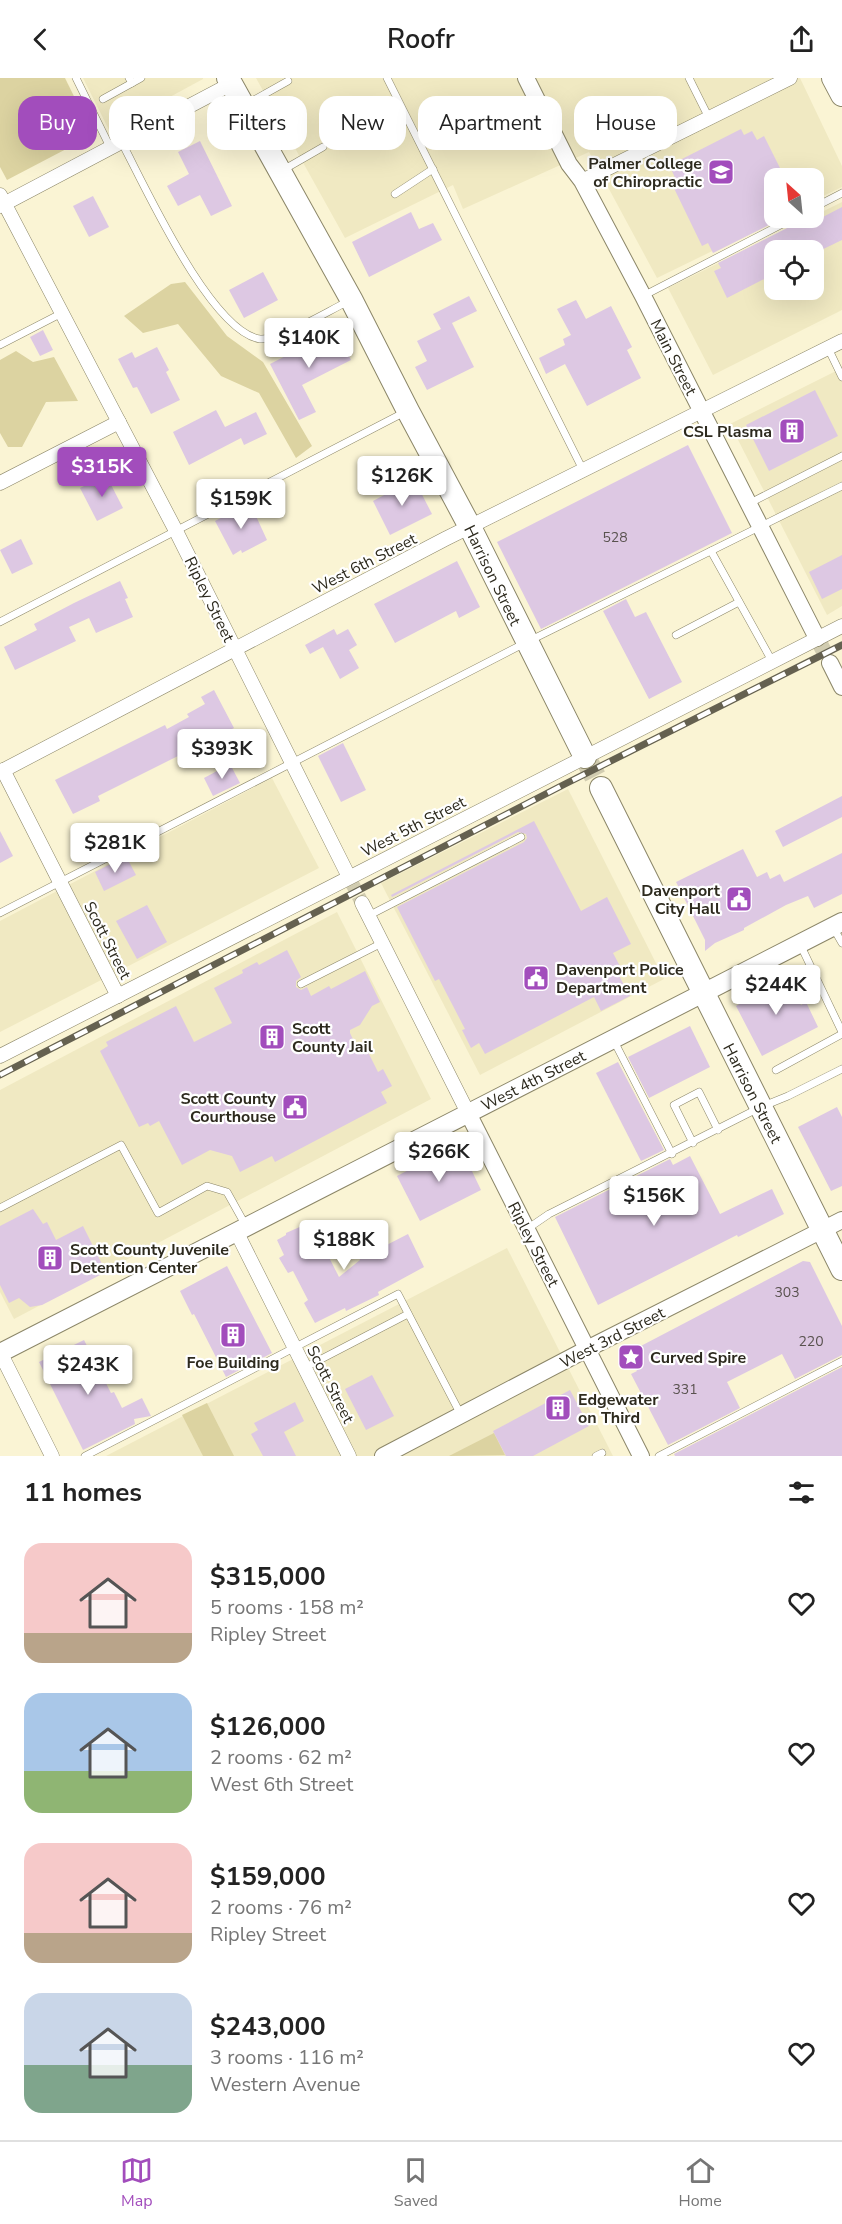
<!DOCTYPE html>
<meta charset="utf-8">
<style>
:root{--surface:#fff;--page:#f2f2f2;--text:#222;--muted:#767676;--line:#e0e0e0;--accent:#a24dbc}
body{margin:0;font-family:"Nunito Sans",sans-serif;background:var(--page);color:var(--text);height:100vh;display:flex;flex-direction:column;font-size:22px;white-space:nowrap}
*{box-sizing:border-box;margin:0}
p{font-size:20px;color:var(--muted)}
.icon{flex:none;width:33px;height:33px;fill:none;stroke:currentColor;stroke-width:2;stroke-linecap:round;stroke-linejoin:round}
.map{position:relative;height:1378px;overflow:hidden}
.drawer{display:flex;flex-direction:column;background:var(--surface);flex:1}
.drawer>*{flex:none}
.hud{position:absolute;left:18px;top:18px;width:807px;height:54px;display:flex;gap:12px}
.needle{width:39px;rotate:333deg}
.controls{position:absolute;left:764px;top:90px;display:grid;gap:12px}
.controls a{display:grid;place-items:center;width:60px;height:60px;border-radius:12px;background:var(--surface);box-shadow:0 6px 24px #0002;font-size:30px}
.price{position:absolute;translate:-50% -51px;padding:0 14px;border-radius:6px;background:#fff;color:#222;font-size:20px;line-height:39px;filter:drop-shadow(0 2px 3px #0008)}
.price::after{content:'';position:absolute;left:50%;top:36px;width:18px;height:14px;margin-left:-9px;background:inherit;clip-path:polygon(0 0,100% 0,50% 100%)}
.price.on{background:var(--accent);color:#fff}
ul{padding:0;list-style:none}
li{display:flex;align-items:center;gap:18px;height:150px;padding:0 24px}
li span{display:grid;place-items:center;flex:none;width:168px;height:120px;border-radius:18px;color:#555}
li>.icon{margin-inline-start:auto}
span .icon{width:72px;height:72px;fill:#fffc;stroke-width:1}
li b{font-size:26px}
h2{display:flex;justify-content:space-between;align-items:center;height:72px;padding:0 24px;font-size:26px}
.chip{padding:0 21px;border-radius:18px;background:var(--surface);box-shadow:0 6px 24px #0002;font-size:21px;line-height:54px}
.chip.on{background:var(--accent);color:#fff}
header{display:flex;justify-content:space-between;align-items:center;height:78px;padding:0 24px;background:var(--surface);font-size:27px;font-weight:600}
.tab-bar{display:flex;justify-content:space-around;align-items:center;height:84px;border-top:2px solid var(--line);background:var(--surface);font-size:16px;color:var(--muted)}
.tab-bar a{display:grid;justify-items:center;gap:3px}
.tab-bar .on{color:var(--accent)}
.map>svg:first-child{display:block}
.built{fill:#f0e9c2;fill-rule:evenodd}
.green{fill:#dcd3a1}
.building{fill:#ddc8e3}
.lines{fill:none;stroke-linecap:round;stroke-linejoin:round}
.minor-tunnel{stroke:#d1ccb0;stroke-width:14;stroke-dasharray:14 7;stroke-linecap:butt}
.tertiary-tunnel{stroke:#d1ccb0;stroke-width:16;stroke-dasharray:16 8;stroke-linecap:butt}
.trunk-tunnel{stroke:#d1ccb0;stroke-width:22;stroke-dasharray:22 11;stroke-linecap:butt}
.service-casing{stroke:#8b8668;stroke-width:8}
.minor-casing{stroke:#8b8668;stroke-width:15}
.tertiary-casing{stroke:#8b8668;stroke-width:18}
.secondary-casing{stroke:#8b8668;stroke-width:20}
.trunk-casing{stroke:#8b8668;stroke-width:24}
.service{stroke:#fff;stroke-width:7}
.minor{stroke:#fff;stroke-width:14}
.tertiary{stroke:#fff;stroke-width:16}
.secondary{stroke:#fff;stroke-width:18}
.trunk{stroke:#fff;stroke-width:22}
.rail-casing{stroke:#656150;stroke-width:7}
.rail{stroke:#fff;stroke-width:4.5;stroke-dasharray:14;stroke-linecap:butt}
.labels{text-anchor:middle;stroke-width:4.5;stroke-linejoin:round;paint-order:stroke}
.number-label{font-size:14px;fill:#59524f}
.poi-label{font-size:16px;font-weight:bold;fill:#2d2a1e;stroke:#fff;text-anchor:start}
.street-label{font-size:16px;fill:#2d2a1e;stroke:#fff}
</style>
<header><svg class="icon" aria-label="back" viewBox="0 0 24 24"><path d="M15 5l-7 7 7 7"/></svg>Roofr<svg class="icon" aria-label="share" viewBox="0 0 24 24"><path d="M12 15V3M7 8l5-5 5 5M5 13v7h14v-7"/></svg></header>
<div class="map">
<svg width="842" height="1378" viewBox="0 0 842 1378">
<rect width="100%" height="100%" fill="#faf4d4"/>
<!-- built -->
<g class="built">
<path d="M 83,0 L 203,0 L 203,1 L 109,52 Z"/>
<path d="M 256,0 L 800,0 L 842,88 L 842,109 L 813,123 L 813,100 L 774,100 L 774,140 L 780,140 L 657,200 L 589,74 L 463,131 L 453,107 L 345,160 Z"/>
<path d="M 842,124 L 842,232 L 713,297 L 668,210 ZM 774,172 L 813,172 L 813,212 L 774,212 Z"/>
<path d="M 842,290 L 842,528 L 827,537 L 730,346 Z"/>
<path d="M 272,700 L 319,790 L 0,954 L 0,843 Z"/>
<path d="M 568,711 L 664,901 L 480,997 L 381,805 Z"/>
<path d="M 337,834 L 431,1021 L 14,1241 L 0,1214 L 0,1012 Z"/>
<path d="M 507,1170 L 613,1378 L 106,1378 Z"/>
</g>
<!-- green -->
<g class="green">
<path d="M 0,0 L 65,0 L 93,57 L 7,102 L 0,89 Z"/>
<path d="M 185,204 L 227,258 L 263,284 L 312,368 L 296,380 L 259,315 L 221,298 L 178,246 L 143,255 L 124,238 L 171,206 Z"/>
<path d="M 16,273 L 33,284 L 54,279 L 78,323 L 46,324 L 22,369 L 8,369 L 0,355 L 0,282 Z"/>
<path d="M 207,1325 L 234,1378 L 203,1378 L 182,1337 Z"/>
<path d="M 494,1355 L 505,1377 L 449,1378 Z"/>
</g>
<!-- building -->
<g class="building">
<path d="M 741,51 L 744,57 L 752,53 L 757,62 L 764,58 L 785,100 L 774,100 L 774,140 L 783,140 L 713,175 L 708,165 L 702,168 L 671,104 L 676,102 L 672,93 L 681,88 L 678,83 Z"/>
<path d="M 200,63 L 232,128 L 211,138 L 200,117 L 178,128 L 167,108 L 189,96 L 178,74 Z"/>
<path d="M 93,118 L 109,149 L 89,159 L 73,128 Z"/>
<path d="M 842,129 L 842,162 L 813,176 L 813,172 L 774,172 L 774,196 L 727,220 L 714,193 L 721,190 L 718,185 L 797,145 L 800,140 L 821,140 Z"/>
<path d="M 411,134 L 419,151 L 433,145 L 442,162 L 369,199 L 352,164 Z"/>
<path d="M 263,194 L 278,222 L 244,240 L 229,212 Z"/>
<path d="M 469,218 L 477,233 L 452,245 L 474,289 L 427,312 L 415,289 L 427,283 L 417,263 L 441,251 L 433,236 Z"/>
<path d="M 576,222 L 586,241 L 611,228 L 632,269 L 627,272 L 641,300 L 587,328 L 565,286 L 546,296 L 539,280 L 565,267 L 563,261 L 571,257 L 557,231 Z"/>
<path d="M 43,252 L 53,272 L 40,278 L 30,259 Z"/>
<path d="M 336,252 L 351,282 L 302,307 L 316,334 L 299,342 L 270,286 Z"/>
<path d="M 157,269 L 169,292 L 166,294 L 180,322 L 151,336 L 137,309 L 133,310 L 118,281 L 132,274 L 135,280 Z"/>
<path d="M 815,312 L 838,358 L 769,393 L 746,347 Z"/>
<path d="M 216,332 L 225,349 L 256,334 L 267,356 L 244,367 L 241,360 L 189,387 L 173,354 Z"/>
<path d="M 688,367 L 732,455 L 541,551 L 497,464 Z"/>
<path d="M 106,397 L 123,430 L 97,443 L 80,410 Z"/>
<path d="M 414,401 L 432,436 L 390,457 L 373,423 Z"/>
<path d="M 250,425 L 267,462 L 242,475 L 241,472 L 233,477 L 215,443 Z"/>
<path d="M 21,461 L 33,486 L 12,496 L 0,472 Z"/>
<path d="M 842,477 L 842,511 L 822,521 L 809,494 Z"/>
<path d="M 457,483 L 480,529 L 459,540 L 456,533 L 395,565 L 374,526 Z"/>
<path d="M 120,503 L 128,520 L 125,521 L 133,539 L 96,555 L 89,540 L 69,549 L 76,563 L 15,592 L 4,569 L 37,552 L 34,546 L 74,525 Z"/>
<path d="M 626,521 L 635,539 L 646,534 L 682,604 L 649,621 L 603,533 Z"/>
<path d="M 334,551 L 337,557 L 348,551 L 357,567 L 349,572 L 359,590 L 340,601 L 323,569 L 310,576 L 305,567 Z"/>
<path d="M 214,612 L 234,650 L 98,718 L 100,723 L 73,736 L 55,702 L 165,647 L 167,651 L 189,639 L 187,636 L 205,626 L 201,619 Z"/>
<path d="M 343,665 L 366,712 L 341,724 L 318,678 Z"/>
<path d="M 230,686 L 240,705 L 213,718 L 204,700 Z"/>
<path d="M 842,718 L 842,739 L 783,769 L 775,753 Z"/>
<path d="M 534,743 L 581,833 L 607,819 L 631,866 L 613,875 L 622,892 L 617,894 L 630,918 L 601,933 L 594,919 L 485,976 L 479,965 L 471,970 L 462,952 L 465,951 L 439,901 L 435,903 L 397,829 L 524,764 L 527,760 L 526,756 L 518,754 L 392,819 L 391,817 Z"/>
<path d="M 0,753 L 13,778 L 0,785 Z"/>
<path d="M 743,771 L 757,799 L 767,794 L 770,801 L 780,796 L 784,804 L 842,775 L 842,816 L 814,830 L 808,818 L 786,827 L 744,850 L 744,852 L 715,865 L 705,873 L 705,862 L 676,804 Z"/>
<path d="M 126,778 L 136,797 L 104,813 L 95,794 Z"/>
<path d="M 147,827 L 167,864 L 137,881 L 116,843 Z"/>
<path d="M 287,872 L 301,899 L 296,903 L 296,909 L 301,912 L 307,909 L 311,918 L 329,908 L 331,911 L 365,893 L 380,924 L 372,928 L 360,947 L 350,952 L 350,955 L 360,976 L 367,972 L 378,994 L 383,991 L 392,1008 L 381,1014 L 387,1025 L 275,1084 L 272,1078 L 240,1094 L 232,1078 L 210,1072 L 182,1087 L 159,1043 L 150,1048 L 148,1045 L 139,1049 L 100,973 L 108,968 L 106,964 L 176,928 L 194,964 L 232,945 L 214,910 L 243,895 L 242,892 L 257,884 L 259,887 Z"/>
<path d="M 787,898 L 801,927 L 806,924 L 818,949 L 762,978 L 736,928 L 754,917 L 752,915 Z"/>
<path d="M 690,948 L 710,989 L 649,1020 L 628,979 Z"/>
<path d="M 618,984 L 664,1072 L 641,1083 L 596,995 Z"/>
<path d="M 837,1029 L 842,1039 L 842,1108 L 831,1113 L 798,1049 Z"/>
<path d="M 459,1066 L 481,1112 L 420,1143 L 397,1098 Z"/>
<path d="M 690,1078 L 720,1136 L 772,1111 L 784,1136 L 738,1159 L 737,1157 L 598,1227 L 555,1139 L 670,1081 L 673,1087 Z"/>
<path d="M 33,1131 L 43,1146 L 47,1144 L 56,1162 L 83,1148 L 106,1194 L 42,1227 L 30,1229 L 19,1220 L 9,1225 L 0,1207 L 0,1148 Z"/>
<path d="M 311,1144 L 339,1199 L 360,1182 L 359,1179 L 369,1173 L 371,1175 L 408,1156 L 424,1189 L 378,1214 L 379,1217 L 346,1233 L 345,1230 L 315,1245 L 304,1225 L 308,1222 L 293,1193 L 288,1195 L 279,1180 L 284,1177 L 277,1162 L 286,1157 L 286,1155 Z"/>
<path d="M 803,1183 L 810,1184 L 842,1248 L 842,1277 L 795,1301 L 782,1276 L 727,1304 L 740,1330 L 668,1367 L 631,1296 L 637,1293 L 633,1286 L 643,1282 L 637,1270 Z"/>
<path d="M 227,1188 L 272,1275 L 226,1299 L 194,1236 L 192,1237 L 180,1213 Z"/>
<path d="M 84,1262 L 111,1315 L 114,1314 L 122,1330 L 142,1320 L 151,1338 L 134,1341 L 135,1346 L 83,1372 L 39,1284 Z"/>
<path d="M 842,1289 L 842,1378 L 675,1378 L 674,1376 Z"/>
<path d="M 372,1297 L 394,1338 L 366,1352 L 345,1311 Z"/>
<path d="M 570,1312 L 589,1348 L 533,1378 L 506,1378 L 493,1353 Z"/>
<path d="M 295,1324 L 304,1343 L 284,1354 L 296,1378 L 263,1378 L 251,1356 L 258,1352 L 254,1345 Z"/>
</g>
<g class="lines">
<!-- minor-tunnel -->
<path class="minor-tunnel" d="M 349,799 L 362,825"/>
<!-- tertiary-tunnel -->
<path class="tertiary-tunnel" d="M 817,560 L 830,585"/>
<!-- trunk-tunnel -->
<path class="trunk-tunnel" d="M 585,679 L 601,710"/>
<defs>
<g id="service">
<path d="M 76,0 L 110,69"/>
<path d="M 129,0 L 132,5 L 141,0"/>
<path d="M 387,0 L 583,392"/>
<path d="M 689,0 L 709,40"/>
<path d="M 103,21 L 132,5"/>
<path d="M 245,27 L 288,3"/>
<path d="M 121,63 C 144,106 210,253 260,261 C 279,263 328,233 347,224"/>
<path d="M 283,92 L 323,69"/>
<path d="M 395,116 L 433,91"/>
<path d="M 813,130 L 842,115"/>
<path d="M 643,218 L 794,140"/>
<path d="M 0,267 L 62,235"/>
<path d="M 828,270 L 842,299"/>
<path d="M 750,425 L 842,378"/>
<path d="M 711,473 L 772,583"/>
<path d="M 0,544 L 405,334"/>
<path d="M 676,557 L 739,524"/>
<path d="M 0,835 L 527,564 L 842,408"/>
<path d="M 368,838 L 521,759"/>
<path d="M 834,851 L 842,865"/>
<path d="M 800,866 L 842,954"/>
<path d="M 301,906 L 382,865"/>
<path d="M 614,963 L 672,1076"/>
<path d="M 776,992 L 842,956"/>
<path d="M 693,1065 L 674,1027 L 699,1014 L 718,1052"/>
<path d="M 0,1130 L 121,1067 L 158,1135 L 207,1108 L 227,1114 L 246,1148"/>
<path d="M 527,1151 L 549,1136 L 761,1029 L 788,1018 L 842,991"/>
<path d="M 304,1290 L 408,1236"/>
<path d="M 85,1378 L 398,1216 L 461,1337"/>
<path d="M 596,1378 L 602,1375"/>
<path d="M 659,1378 L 842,1283"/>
</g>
<g id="minor">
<path d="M 582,103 L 790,0"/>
<path d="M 0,117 L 176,453 L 349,799"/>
<path d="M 0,128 L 231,6"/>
<path d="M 0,405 L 119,344"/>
<path d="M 3,692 L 118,918"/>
<path d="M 0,694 L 445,461 L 842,263"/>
<path d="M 362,825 L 468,1035"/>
<path d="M 0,978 L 842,548"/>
<path d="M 236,1153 L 349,1378"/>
<path d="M 0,1274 L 52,1378"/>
</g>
<g id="tertiary">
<path d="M 526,0 L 569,86 L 582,103 L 643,218 L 817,560"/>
<path d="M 830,585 L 842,609"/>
<path d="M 468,1035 L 641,1378"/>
<path d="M 383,1378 L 587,1271 L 842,1142"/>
</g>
<path id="secondary" d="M 0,1275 L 842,844"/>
<g id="trunk">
<path d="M 228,0 L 351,221 L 408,333 L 470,449 L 585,679"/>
<path d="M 833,0 L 842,17"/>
<path d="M 601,710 L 842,1191"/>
</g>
</defs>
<!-- service casing -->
<use href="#service" class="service-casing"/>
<!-- minor casing -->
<use href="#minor" class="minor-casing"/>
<!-- tertiary casing -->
<use href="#tertiary" class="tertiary-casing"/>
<!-- secondary casing -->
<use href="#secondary" class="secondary-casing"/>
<!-- trunk casing -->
<use href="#trunk" class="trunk-casing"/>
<!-- service -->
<use href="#service" class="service"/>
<!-- minor -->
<use href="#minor" class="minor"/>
<!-- tertiary -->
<use href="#tertiary" class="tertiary"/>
<!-- secondary -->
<use href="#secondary" class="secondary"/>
<!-- trunk -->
<use href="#trunk" class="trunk"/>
<defs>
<path id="rail" d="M 0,997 L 565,706 L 842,567"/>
</defs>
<!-- rail casing -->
<use href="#rail" class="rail-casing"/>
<!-- rail -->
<use href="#rail" class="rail"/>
</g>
<!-- icons -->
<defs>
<symbol id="university-square" viewBox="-11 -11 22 22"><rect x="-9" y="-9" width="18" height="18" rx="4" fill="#a24dbc" stroke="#fff"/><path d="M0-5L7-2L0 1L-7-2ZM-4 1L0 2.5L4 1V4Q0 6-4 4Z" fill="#fff"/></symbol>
<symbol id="building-square" viewBox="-11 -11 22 22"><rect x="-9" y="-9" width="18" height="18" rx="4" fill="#a24dbc" stroke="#fff"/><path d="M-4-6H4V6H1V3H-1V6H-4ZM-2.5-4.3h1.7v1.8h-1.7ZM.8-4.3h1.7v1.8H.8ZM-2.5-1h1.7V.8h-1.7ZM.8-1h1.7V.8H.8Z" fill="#fff"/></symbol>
<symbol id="civic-square" viewBox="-11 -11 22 22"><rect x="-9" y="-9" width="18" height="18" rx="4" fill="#a24dbc" stroke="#fff"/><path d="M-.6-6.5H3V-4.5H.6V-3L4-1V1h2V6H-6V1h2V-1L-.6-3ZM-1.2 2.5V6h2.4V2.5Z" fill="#fff"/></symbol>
<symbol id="sight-square" viewBox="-11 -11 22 22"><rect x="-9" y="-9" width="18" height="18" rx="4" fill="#a24dbc" stroke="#fff"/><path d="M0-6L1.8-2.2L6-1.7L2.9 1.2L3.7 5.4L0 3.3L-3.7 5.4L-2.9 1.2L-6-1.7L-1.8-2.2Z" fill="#fff"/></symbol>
</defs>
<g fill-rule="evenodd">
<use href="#university-square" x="706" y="79" width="30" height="30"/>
<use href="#building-square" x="777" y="338" width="30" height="30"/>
<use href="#civic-square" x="724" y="806" width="30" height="30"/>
<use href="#civic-square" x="521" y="885" width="30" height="30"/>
<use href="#building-square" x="257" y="944" width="30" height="30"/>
<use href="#civic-square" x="280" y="1014" width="30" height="30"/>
<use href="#building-square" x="35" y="1165" width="30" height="30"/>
<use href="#building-square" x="218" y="1242" width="30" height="30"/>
<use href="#sight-square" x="616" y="1264" width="30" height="30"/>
<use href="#building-square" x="543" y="1315" width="30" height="30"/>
</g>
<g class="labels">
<!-- number labels -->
<g class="number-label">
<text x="615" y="464">528</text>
<text x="787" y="1219">303</text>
<text x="811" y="1268">220</text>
<text x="685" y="1316">331</text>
</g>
<!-- poi labels -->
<g class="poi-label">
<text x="702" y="91" text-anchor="end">Palmer College<tspan x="702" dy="18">of Chiropractic</tspan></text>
<text x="772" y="359" text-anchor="end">CSL Plasma</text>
<text x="720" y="818" text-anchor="end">Davenport<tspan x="720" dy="18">City Hall</tspan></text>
<text x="556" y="897">Davenport Police<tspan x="556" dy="18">Department</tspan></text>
<text x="292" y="956">Scott<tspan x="292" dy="18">County Jail</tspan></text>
<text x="276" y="1026" text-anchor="end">Scott County<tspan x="276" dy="18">Courthouse</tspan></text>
<text x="70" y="1177">Scott County Juvenile<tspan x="70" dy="18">Detention Center</tspan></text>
<text x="650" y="1285">Curved Spire</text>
<text x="233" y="1290" text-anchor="middle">Foe Building</text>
<text x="578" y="1327">Edgewater<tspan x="578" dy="18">on Third</tspan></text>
</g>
<!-- street labels -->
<g class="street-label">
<text transform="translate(674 279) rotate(63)" y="6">Main Street</text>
<text transform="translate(364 485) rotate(-27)" y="6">West 6th Street</text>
<text transform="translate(493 497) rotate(64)" y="6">Harrison Street</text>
<text transform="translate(210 521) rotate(64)" y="6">Ripley Street</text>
<text transform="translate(413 748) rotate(-27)" y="6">West 5th Street</text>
<text transform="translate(108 862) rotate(63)" y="6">Scott Street</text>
<text transform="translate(533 1002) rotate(-27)" y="6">West 4th Street</text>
<text transform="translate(753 1015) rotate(63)" y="6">Harrison Street</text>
<text transform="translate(534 1166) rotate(63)" y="6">Ripley Street</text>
<text transform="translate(612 1259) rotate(-27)" y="6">West 3rd Street</text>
<text transform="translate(331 1306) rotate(63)" y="6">Scott Street</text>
</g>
</g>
</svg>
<div class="controls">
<a><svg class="needle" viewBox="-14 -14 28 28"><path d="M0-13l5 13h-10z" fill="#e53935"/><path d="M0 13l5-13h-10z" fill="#767676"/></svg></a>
<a><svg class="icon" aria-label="locate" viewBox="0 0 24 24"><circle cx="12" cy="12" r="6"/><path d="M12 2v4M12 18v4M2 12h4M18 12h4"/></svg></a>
</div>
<b class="price" style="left:309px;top:291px">$140K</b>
<b class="price on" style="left:102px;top:420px">$315K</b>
<b class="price" style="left:402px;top:429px">$126K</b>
<b class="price" style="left:241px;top:452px">$159K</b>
<b class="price" style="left:222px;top:702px">$393K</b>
<b class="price" style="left:115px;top:796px">$281K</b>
<b class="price" style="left:776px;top:938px">$244K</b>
<b class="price" style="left:439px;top:1105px">$266K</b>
<b class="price" style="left:654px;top:1149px">$156K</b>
<b class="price" style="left:344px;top:1193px">$188K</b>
<b class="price" style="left:88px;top:1318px">$243K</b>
<div class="hud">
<a class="chip on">Buy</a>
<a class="chip">Rent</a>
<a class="chip">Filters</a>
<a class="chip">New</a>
<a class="chip">Apartment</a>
<a class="chip">House</a>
</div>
</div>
<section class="drawer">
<h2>11 homes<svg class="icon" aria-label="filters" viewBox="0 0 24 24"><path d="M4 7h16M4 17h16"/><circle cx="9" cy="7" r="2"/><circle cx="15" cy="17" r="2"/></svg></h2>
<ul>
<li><span style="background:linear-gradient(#f6c9c9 75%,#b9a48a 0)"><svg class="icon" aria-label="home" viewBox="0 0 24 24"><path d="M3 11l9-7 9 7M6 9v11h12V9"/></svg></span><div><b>$315,000</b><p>5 rooms · 158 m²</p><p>Ripley Street</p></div><svg class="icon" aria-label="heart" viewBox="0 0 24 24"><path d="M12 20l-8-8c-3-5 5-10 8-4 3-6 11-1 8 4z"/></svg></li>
<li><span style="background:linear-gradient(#a9c7e8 65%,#8fb573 0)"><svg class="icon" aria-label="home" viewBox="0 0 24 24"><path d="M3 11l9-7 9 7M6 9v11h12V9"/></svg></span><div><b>$126,000</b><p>2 rooms · 62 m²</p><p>West 6th Street</p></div><svg class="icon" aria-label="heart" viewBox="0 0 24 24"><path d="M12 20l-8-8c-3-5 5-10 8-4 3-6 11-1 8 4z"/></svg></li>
<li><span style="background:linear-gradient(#f6c9c9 75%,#b9a48a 0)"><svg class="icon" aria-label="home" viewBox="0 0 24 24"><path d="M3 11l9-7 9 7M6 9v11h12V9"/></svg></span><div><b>$159,000</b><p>2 rooms · 76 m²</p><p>Ripley Street</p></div><svg class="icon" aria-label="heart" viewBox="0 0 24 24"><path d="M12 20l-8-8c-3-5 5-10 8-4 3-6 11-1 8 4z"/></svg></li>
<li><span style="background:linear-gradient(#c9d6e8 60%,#7fa58c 0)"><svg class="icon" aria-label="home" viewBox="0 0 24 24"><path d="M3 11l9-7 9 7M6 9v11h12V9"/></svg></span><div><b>$243,000</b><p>3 rooms · 116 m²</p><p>Western Avenue</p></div><svg class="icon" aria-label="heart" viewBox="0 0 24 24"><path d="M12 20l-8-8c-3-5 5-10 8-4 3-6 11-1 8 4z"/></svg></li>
</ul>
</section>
<nav class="tab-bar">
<a class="on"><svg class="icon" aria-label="map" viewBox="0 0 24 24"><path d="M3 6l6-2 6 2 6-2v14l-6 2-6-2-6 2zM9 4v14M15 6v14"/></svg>Map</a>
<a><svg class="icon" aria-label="saved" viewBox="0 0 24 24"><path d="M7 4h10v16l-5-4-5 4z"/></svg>Saved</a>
<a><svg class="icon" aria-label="home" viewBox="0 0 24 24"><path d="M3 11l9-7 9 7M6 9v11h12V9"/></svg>Home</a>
</nav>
